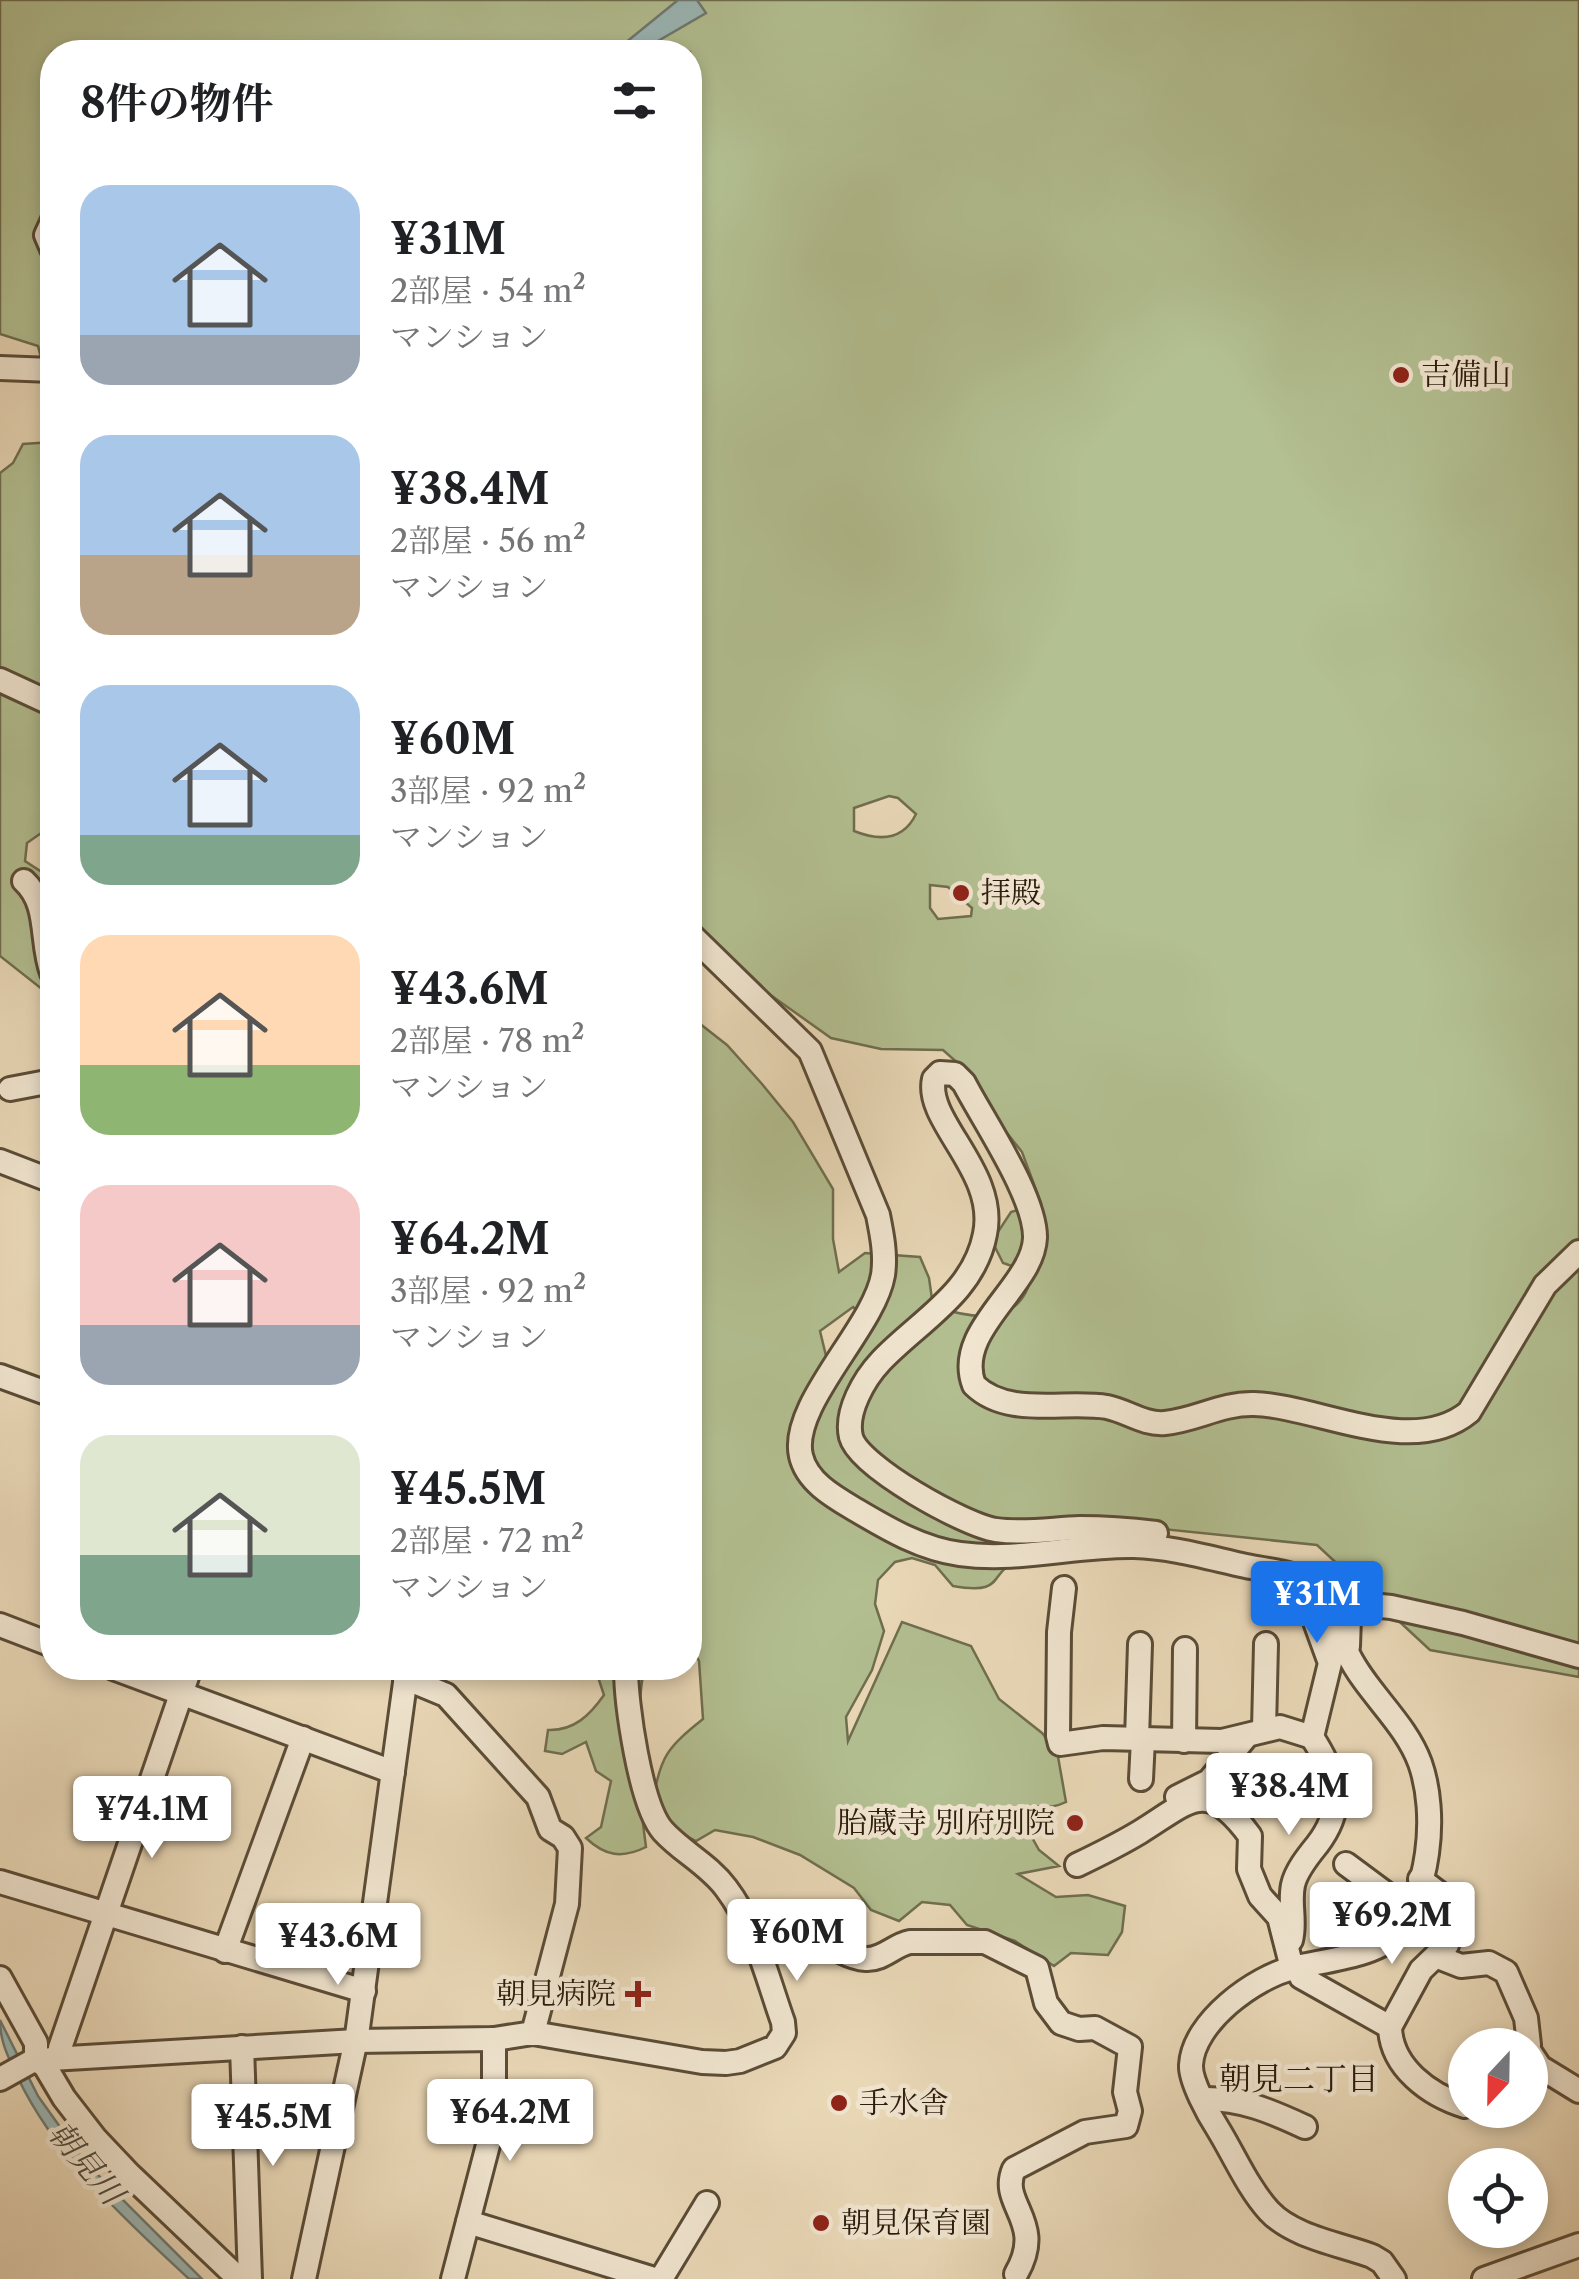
<!DOCTYPE html>
<html lang="ja">
<meta charset="utf-8">
<style>
:root{--surface:#fff;--page:#f6f6f6;--text:#202124;--muted:#757577;--accent:#1a73e8}
body{margin:0;font-family:"Libre Caslon Text","Noto Serif JP",serif;background:var(--page);color:var(--text);height:100vh;display:flex;flex-direction:column;font-size:38px;white-space:nowrap}
*{box-sizing:border-box;margin:0}
p{font-size:32px;color:var(--muted)}
.icon{flex:none;width:55px;height:55px;fill:none;stroke:currentColor;stroke-width:2;stroke-linecap:round;stroke-linejoin:round}
.map{position:relative;flex:1;overflow:hidden}
.details{position:absolute;left:40px;top:40px;width:662px;height:1640px;display:flex;flex-direction:column;background:var(--surface);border-radius:40px;box-shadow:0 5px 15px #0003}
.details>*{flex:none}
.needle{width:65px;rotate:202deg}
.fabs{position:absolute;left:1448px;top:2028px;display:grid;gap:20px}
.fabs a{display:grid;place-items:center;width:100px;height:100px;border-radius:50%;background:var(--surface);box-shadow:0 5px 15px #0003;font-size:50px}
.price{position:absolute;translate:-50% -85px;padding:0 22px;border-radius:10px;background:#fff;color:#222;font-size:32px;line-height:65px;filter:drop-shadow(0 2px 5px #0008)}
.price::after{content:'';position:absolute;left:50%;top:60px;width:30px;height:22px;margin-left:-15px;background:inherit;clip-path:polygon(0 0,100% 0,50% 100%)}
.price.active{background:var(--accent);color:#fff}
ul{padding:0;list-style:none}
li{display:flex;align-items:center;gap:30px;height:250px;padding:0 40px}
li span{display:grid;place-items:center;flex:none;width:280px;height:200px;border-radius:30px;color:#555}
li>.icon{margin-inline-start:auto}
span .icon{width:120px;height:120px;fill:#fffc;stroke-width:1}
li b{font-size:42px}
h2{display:flex;justify-content:space-between;align-items:center;height:120px;padding:0 40px;font-size:42px}
.map>svg:first-child{display:block}
.green{fill:#b3c092;stroke:#6f6e4f;stroke-width:2.5;fill-rule:evenodd}
.water{fill:#9bb9b8;stroke:#6e7a73;stroke-width:2.5}
.lines{fill:none;stroke-linecap:round;stroke-linejoin:round}
.minor-casing{stroke:#5b4c37;stroke-width:28}
.minor{stroke:#f2e7d2;stroke-width:22}
.poi-dot{fill:#8f2418;stroke:#f2e7d2;stroke-width:4}
.labels{text-anchor:middle;stroke-width:9;stroke-linejoin:round;paint-order:stroke}
.poi-label{font-size:30px;fill:#2b1c0c;stroke:#f2e7d2;text-anchor:start}
.neighbourhood-label{font-size:32px;fill:#2b1c0c;stroke:#f2e7d2}
.water-label{font-size:32px;font-style:italic;fill:#4d4b40;stroke:#f2e7d2}
</style>
<div class="map">
<svg width="1579" height="2279" viewBox="0 0 1579 2279">
<rect width="100%" height="100%" fill="#ebdab9"/>
<filter id="stains"><feTurbulence type="fractalNoise" baseFrequency=".002" numOctaves="4"/><feColorMatrix values="0 0 0 0 .2 0 0 0 0 .09 0 0 0 0 .02 0 0 0 .5 -.17"/></filter>
<radialGradient id="worn" r=".72"><stop offset=".6" stop-color="#630" stop-opacity="0"/><stop offset="1" stop-color="#630" stop-opacity=".3"/></radialGradient>
<!-- green -->
<g class="green">
<path d="M 0,0 L 1579,0 L 1579,1677 L 1430,1650 L 1317,1545 L 1134,1526 C 1108,1564 1087,1561 1045,1561 C 1037,1561 1027,1559 1021,1561 C 985,1570 1010,1596 953,1586 L 935,1565 L 912,1558 L 895,1562 L 878,1580 L 875,1604 L 884,1631 L 872,1670 L 846,1717 L 848,1741 L 902,1622 L 971,1646 L 999,1699 L 1042,1733 L 1057,1751 L 1066,1802 C 1044,1813 1035,1801 1016,1809 L 1039,1850 L 1059,1866 L 1018,1874 L 1056,1897 L 1088,1895 L 1125,1906 L 1122,1932 L 1108,1955 L 1071,1953 L 1054,1966 L 1015,1941 L 967,1925 L 950,1905 L 922,1902 L 899,1921 L 871,1910 L 854,1888 L 800,1855 L 753,1837 L 715,1830 L 696,1841 L 669,1827 L 653,1801 C 660,1756 668,1747 703,1719 L 699,1661 L 690,1645 L 690,1406 L 698,1384 L 690,1366 L 690,1016 L 727,1045 L 762,1084 L 793,1122 L 833,1189 L 833,1239 L 839,1272 L 865,1253 L 920,1257 L 929,1278 L 933,1306 C 975,1320 1022,1327 1032,1273 L 1003,1263 L 992,1241 L 1011,1212 L 1041,1203 L 1022,1152 L 989,1110 L 968,1072 L 943,1050 L 881,1049 L 831,1038 L 741,974 L 690,920 L 690,52 L 52,52 L 52,362 L 42,362 L 38,346 L 0,334 ZM 889,796 L 898,798 L 916,814 C 903,841 879,841 854,831 L 854,808 ZM 930,885 L 948,887 L 972,908 L 971,916 L 938,919 L 930,908 ZM 853,1307 L 870,1323 L 828,1364 L 820,1331 Z"/>
<path d="M 52,442 L 52,833 L 44,831 L 27,843 L 25,861 L 48,876 L 52,884 L 52,997 L 0,956 L 0,473 L 13,463 L 23,444 Z"/>
<path d="M 595,1668 L 644,1668 C 634,1726 638,1789 646,1847 C 622,1859 605,1856 586,1838 L 601,1827 L 611,1781 L 596,1771 L 586,1742 L 562,1754 L 545,1751 L 548,1730 C 574,1731 590,1715 604,1695 Z"/>
</g>
<!-- water -->
<g class="water">
<path d="M 678,0 L 697,0 L 706,13 L 639,52 L 614,52 Z"/>
<path d="M 0,2020 L 38,2096 L 85,2162 L 202,2279 L 189,2279 C 124,2218 57,2159 18,2078 C 9,2058 0,2043 0,2020 Z"/>
</g>
<g class="lines">
<defs>
<g id="minor">
<path d="M 52,222 L 46,235 L 52,249"/>
<path d="M 0,368 L 52,370"/>
<path d="M 0,680 L 52,704"/>
<path d="M 24,881 C 50,905 40,942 52,973"/>
<path d="M 690,934 L 810,1051 L 878,1215 C 882,1235 886,1255 883,1275 C 874,1328 789,1405 801,1456 C 807,1482 834,1497 856,1510 C 888,1529 922,1549 960,1554 C 1019,1562 1075,1545 1134,1546 C 1172,1547 1209,1558 1246,1566 C 1269,1571 1301,1572 1320,1590 C 1335,1604 1339,1635 1348,1654 C 1367,1693 1405,1722 1420,1763 C 1438,1814 1430,1895 1392,1937 C 1374,1956 1320,1961 1293,1968 C 1255,1977 1193,2022 1191,2065 C 1190,2081 1209,2115 1218,2129 C 1234,2155 1248,2188 1269,2211 C 1293,2237 1340,2244 1372,2256 L 1382,2262 L 1394,2279"/>
<path d="M 10,1089 L 52,1081"/>
<path d="M 0,1161 L 52,1181"/>
<path d="M 0,1376 L 52,1395"/>
<path d="M 1156,1533 C 1131,1530 1105,1528 1080,1528 C 1052,1529 1024,1534 996,1530 C 966,1526 859,1467 851,1437 C 845,1412 864,1379 881,1361 C 919,1321 974,1293 985,1234 C 998,1171 924,1121 934,1079 L 940,1073 L 955,1074 L 964,1083 C 983,1120 1036,1197 1035,1238 C 1033,1287 953,1330 974,1385 C 1008,1418 1065,1400 1107,1407 C 1127,1411 1144,1425 1165,1423 C 1196,1420 1222,1403 1254,1404 C 1318,1406 1412,1459 1469,1412 L 1545,1285 L 1579,1252"/>
<path d="M 1064,1588 L 1059,1632 L 1058,1736 L 1060,1744 L 1103,1738 L 1222,1741 L 1280,1727 L 1312,1737 L 1330,1663 L 1306,1597 L 1309,1584"/>
<path d="M 0,1625 L 52,1645"/>
<path d="M 1348,1646 L 1349,1617 L 1356,1610 L 1371,1605 L 1391,1607 L 1463,1623 L 1579,1656"/>
<path d="M 113,1668 L 393,1772"/>
<path d="M 405,1678 L 446,1695 L 538,1797 L 550,1829 L 563,1837 L 570,1848 L 567,1904 L 533,2033"/>
<path d="M 1264,1729 L 1266,1644"/>
<path d="M 1137,1739 L 1140,1644"/>
<path d="M 1184,1741 L 1185,1649"/>
<path d="M 1141,1779 L 1143,1739"/>
<path d="M 1177,1797 L 1209,1781 L 1245,1738"/>
<path d="M 1346,1864 L 1408,1910"/>
<path d="M 1077,1865 C 1098,1855 1120,1844 1140,1832 C 1189,1802 1206,1776 1250,1836 L 1249,1869 L 1260,1896 L 1279,1917 L 1292,1968"/>
<path d="M 0,1882 L 364,1991"/>
<path d="M 746,1923 C 753,1921 762,1917 769,1917 C 801,1915 832,1957 866,1959 C 883,1960 894,1945 910,1942 L 985,1942 L 1037,1968 L 1046,2003 L 1061,2023 L 1079,2029 L 1095,2028 L 1130,2047 L 1125,2092 L 1130,2111 L 1126,2126 L 1085,2132 L 1014,2169 C 998,2205 1047,2221 1016,2274"/>
<path d="M 1291,1940 C 1296,1922 1289,1904 1293,1885 C 1296,1871 1308,1856 1317,1845 C 1347,1806 1337,1776 1312,1737"/>
<path d="M 225,1951 L 303,1738"/>
<path d="M 1438,1957 L 1461,1966 L 1489,1963 L 1506,1972 L 1526,2018 L 1529,2045"/>
<path d="M 1298,1967 L 1301,1977 L 1390,2027 L 1421,1970 L 1447,1945 L 1456,1906 L 1420,1879"/>
<path d="M 0,1978 L 36,2043 L 36,2059 L 45,2066 L 64,2098 L 95,2138 L 130,2175 L 239,2279"/>
<path d="M 1390,2027 C 1391,2067 1429,2095 1465,2106"/>
<path d="M 242,2047 L 250,2279"/>
<path d="M 1530,2052 L 1540,2067 L 1579,2091"/>
<path d="M 65,2057 L 60,2048 L 190,1668"/>
<path d="M 51,2059 L 356,2041 L 494,2039 L 533,2033 L 702,2062 L 726,2063 L 740,2061 L 775,2047 L 784,2033 L 783,2022 C 767,1977 755,1926 726,1888 C 708,1864 682,1852 663,1831 C 640,1805 626,1703 626,1668"/>
<path d="M 0,2079 L 36,2059"/>
<path d="M 1202,2099 C 1240,2098 1271,2111 1305,2127"/>
<path d="M 468,2222 L 654,2279"/>
<path d="M 304,2279 L 357,2035 L 407,1668"/>
<path d="M 453,2279 L 494,2122 L 494,2039"/>
<path d="M 661,2279 L 707,2203"/>
<path d="M 1484,2279 L 1579,2245"/>
</g>
</defs>
<!-- minor casing -->
<use href="#minor" class="minor-casing"/>
<!-- minor -->
<use href="#minor" class="minor"/>
</g>
<!-- markers -->
<g class="poi-dot">
<circle cx="1401" cy="375" r="10"/>
<circle cx="961" cy="893" r="10"/>
<circle cx="1075" cy="1823" r="10"/>
<path d="M633 1979h10v10h10v10h-10v10h-10v-10h-10v-10h10z"/>
<circle cx="839" cy="2103" r="10"/>
<circle cx="821" cy="2223" r="10"/>
</g>
<g class="labels">
<!-- poi labels -->
<g class="poi-label">
<text x="1421" y="385">吉備山</text>
<text x="981" y="903">拝殿</text>
<text x="1055" y="1833" text-anchor="end">胎蔵寺 別府別院</text>
<text x="616" y="2004" text-anchor="end">朝見病院</text>
<text x="859" y="2113">手水舎</text>
<text x="841" y="2233">朝見保育園</text>
</g>
<!-- neighbourhood labels -->
<g class="neighbourhood-label">
<text x="1299" y="2090">朝見二丁目</text>
</g>
<!-- water labels -->
<g class="water-label">
<text transform="translate(86 2163) rotate(50)" y="11">朝見川</text>
</g>
</g>
<rect width="100%" height="100%" filter="url(#stains)"/>
<rect width="100%" height="100%" fill="url(#worn)"/>
</svg>
<div class="fabs">
<a><svg class="needle" viewBox="-14 -14 28 28"><path d="M0-13l5 13h-10z" fill="#e53935"/><path d="M0 13l5-13h-10z" fill="#757577"/></svg></a>
<a><svg class="icon" aria-label="locate" viewBox="0 0 24 24"><circle cx="12" cy="12" r="6"/><path d="M12 2v4M12 18v4M2 12h4M18 12h4"/></svg></a>
</div>
<b class="price active" style="left:1317px;top:1646px">¥31M</b>
<b class="price" style="left:1289px;top:1838px">¥38.4M</b>
<b class="price" style="left:152px;top:1861px">¥74.1M</b>
<b class="price" style="left:1392px;top:1967px">¥69.2M</b>
<b class="price" style="left:797px;top:1984px">¥60M</b>
<b class="price" style="left:338px;top:1988px">¥43.6M</b>
<b class="price" style="left:510px;top:2164px">¥64.2M</b>
<b class="price" style="left:273px;top:2169px">¥45.5M</b>
<section class="details">
<h2>8件の物件<svg class="icon" aria-label="filters" viewBox="0 0 24 24"><path d="M4 7h16M4 17h16"/><circle cx="9" cy="7" r="2"/><circle cx="15" cy="17" r="2"/></svg></h2>
<ul>
<li><span style="background:linear-gradient(#a9c7e8 75%,#9aa5b1 0)"><svg class="icon" aria-label="home" viewBox="0 0 24 24"><path d="M3 11l9-7 9 7M6 9v11h12V9"/></svg></span><div><b>¥31M</b><p>2部屋 · 54 m²</p><p>マンション</p></div></li>
<li><span style="background:linear-gradient(#a9c7e8 60%,#b9a48a 0)"><svg class="icon" aria-label="home" viewBox="0 0 24 24"><path d="M3 11l9-7 9 7M6 9v11h12V9"/></svg></span><div><b>¥38.4M</b><p>2部屋 · 56 m²</p><p>マンション</p></div></li>
<li><span style="background:linear-gradient(#a9c7e8 75%,#7fa58c 0)"><svg class="icon" aria-label="home" viewBox="0 0 24 24"><path d="M3 11l9-7 9 7M6 9v11h12V9"/></svg></span><div><b>¥60M</b><p>3部屋 · 92 m²</p><p>マンション</p></div></li>
<li><span style="background:linear-gradient(#ffd9b3 65%,#8fb573 0)"><svg class="icon" aria-label="home" viewBox="0 0 24 24"><path d="M3 11l9-7 9 7M6 9v11h12V9"/></svg></span><div><b>¥43.6M</b><p>2部屋 · 78 m²</p><p>マンション</p></div></li>
<li><span style="background:linear-gradient(#f6c9c9 70%,#9aa5b1 0)"><svg class="icon" aria-label="home" viewBox="0 0 24 24"><path d="M3 11l9-7 9 7M6 9v11h12V9"/></svg></span><div><b>¥64.2M</b><p>3部屋 · 92 m²</p><p>マンション</p></div></li>
<li><span style="background:linear-gradient(#dfe7d0 60%,#7fa58c 0)"><svg class="icon" aria-label="home" viewBox="0 0 24 24"><path d="M3 11l9-7 9 7M6 9v11h12V9"/></svg></span><div><b>¥45.5M</b><p>2部屋 · 72 m²</p><p>マンション</p></div></li>
</ul>
</section>
</div>
